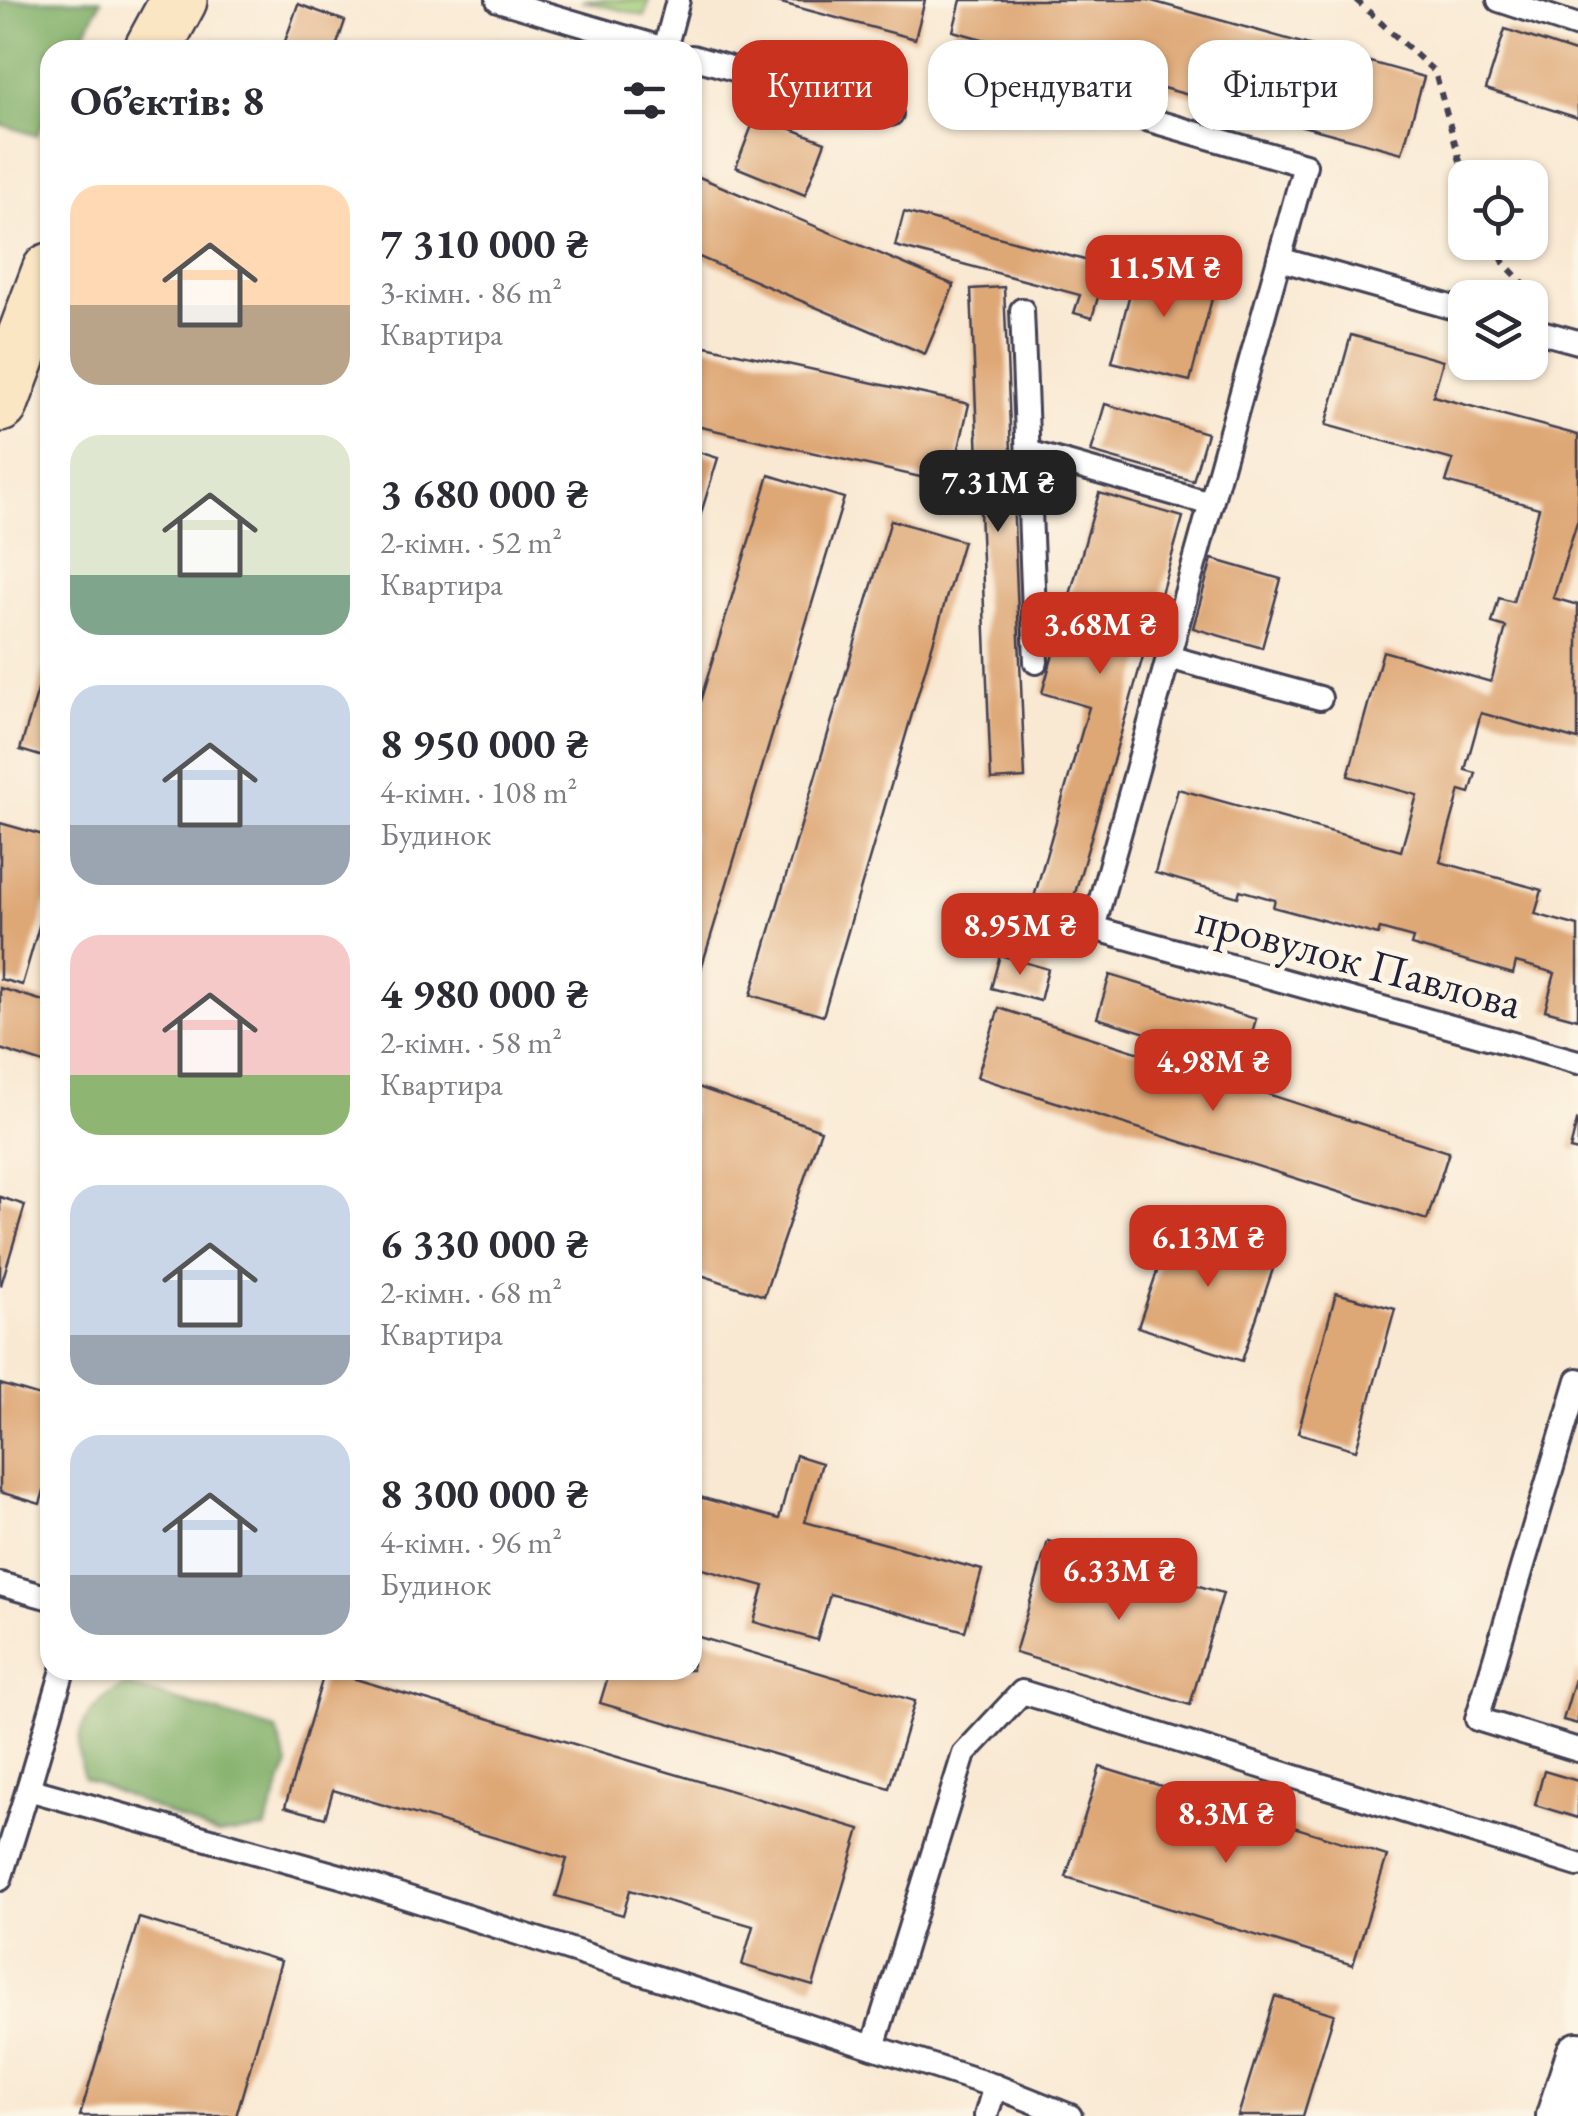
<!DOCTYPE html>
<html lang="uk">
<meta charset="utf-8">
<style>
:root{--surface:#fff;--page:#f2f2f3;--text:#2b2b33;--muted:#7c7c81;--accent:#c8321e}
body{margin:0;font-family:"EB Garamond",serif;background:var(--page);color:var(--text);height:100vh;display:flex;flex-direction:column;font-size:38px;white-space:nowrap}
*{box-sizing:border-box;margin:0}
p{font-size:32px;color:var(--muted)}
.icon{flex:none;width:55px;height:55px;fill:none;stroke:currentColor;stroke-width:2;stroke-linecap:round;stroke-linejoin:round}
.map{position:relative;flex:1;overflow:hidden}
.details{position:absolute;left:40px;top:40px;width:662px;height:1640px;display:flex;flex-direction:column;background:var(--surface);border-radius:30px;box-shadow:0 2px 8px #0004}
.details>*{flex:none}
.guide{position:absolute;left:732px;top:40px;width:695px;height:90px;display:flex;gap:20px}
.buttons{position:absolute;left:1448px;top:160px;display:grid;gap:20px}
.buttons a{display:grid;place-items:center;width:100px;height:100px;border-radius:20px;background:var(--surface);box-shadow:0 2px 8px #0004;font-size:50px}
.price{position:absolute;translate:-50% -85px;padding:0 22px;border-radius:20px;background:var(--accent);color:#fff;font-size:32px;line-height:65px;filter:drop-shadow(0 2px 5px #0008)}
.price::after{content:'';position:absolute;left:50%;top:60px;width:30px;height:22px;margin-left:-15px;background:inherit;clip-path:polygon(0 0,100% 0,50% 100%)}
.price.on{background:#222;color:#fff}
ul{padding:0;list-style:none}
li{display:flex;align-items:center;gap:30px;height:250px;padding:0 30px}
li span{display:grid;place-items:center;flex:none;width:280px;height:200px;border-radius:30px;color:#555}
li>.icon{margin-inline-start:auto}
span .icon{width:120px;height:120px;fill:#fffc;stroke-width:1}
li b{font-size:42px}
h2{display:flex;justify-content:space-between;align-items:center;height:120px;padding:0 30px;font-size:42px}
.pill{padding:0 35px;border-radius:30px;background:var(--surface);box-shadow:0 2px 8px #0004;font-size:35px;line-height:90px}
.pill.on{background:var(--accent);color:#fff}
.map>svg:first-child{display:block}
.green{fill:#a0cb77;stroke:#617659;stroke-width:2.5}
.forest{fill:#80af68;stroke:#516852;stroke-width:2.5}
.building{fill:#dea776}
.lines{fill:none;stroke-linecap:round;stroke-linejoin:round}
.lane-casing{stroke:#424052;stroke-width:28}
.street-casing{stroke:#424052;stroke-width:48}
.secondary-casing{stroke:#424052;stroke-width:60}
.path{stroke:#424052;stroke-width:6;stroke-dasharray:8 8;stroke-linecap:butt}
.lane{stroke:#fff;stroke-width:22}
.street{stroke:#fff;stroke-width:42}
.secondary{stroke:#fbe6c3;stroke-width:55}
.labels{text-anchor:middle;stroke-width:10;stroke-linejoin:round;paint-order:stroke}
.street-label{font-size:45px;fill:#22223b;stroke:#fcf5e5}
</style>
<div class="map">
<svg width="1578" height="2116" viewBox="0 0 1578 2116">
<rect width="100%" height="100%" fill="#fcf5e5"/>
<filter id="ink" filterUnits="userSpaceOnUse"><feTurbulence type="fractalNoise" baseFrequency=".01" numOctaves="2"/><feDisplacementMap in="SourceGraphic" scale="20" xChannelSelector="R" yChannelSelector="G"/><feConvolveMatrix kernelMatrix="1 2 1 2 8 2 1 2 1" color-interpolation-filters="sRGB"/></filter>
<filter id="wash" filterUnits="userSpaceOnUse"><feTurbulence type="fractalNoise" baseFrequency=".0048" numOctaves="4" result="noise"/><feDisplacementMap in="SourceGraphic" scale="40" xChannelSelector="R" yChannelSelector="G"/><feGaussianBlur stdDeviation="2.25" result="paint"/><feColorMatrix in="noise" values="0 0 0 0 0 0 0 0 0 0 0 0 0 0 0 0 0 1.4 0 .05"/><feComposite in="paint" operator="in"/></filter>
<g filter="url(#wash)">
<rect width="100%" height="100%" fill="#f9e9d3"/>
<!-- green -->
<path class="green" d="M 581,0 L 649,0 L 645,16 Z"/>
<!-- forest -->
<g class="forest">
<path d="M 0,0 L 101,0 L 77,50 L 50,50 L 50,107 L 37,136 L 0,124 Z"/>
<path d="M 125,1685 L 276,1730 L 288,1765 L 265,1829 L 217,1835 L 84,1778 C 69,1733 86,1707 125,1685 Z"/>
</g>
<g id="blocks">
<!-- building -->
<g class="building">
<path d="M 770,0 L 925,0 L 915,39 Z"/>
<path d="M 961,0 L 1148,0 L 1424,77 L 1402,153 L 953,31 Z"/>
<path d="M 298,4 L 345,21 L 335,50 L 282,50 Z"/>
<path d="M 1505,29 L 1578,53 L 1578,118 L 1486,89 Z"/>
<path d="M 756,115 L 825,142 L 805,195 L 736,167 Z"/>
<path d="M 692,174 L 954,285 L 925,354 L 692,254 Z"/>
<path d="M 904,212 L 1107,266 L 1092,318 L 1074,313 L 1080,295 L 895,246 Z"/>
<path d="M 1139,259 L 1217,280 L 1190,381 L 1112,362 Z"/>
<path d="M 1004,287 L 1025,778 L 991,780 L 971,289 Z"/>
<path d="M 1351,335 L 1443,361 L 1433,396 L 1578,435 L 1578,519 L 1553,598 L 1578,605 L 1578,740 L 1481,713 L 1465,770 L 1476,773 L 1470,793 L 1460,790 L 1440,862 L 1542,890 L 1535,914 L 1578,926 L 1578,1019 L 1545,1010 L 1555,973 L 1516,962 L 1513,974 L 1411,945 L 1413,938 L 1380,929 L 1378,935 L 1273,907 L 1275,900 L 1240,890 L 1238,897 L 1155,873 L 1178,789 L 1401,851 L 1417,795 L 1348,776 L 1383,651 L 1491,682 L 1506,627 L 1492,623 L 1499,598 L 1513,602 L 1539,508 L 1446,482 L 1453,460 L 1326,425 Z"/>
<path d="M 692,343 L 969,404 L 951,484 L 692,425 Z"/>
<path d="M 1105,404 L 1207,433 L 1193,481 L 1091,452 Z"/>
<path d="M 692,450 L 718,458 L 693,539 L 692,539 Z"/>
<path d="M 769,475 L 844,498 L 697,982 L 692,981 L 692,728 Z"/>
<path d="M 1099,493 L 1183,517 L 1061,942 L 1024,932 L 1089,707 L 1042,693 Z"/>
<path d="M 891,520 L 963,541 L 823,1016 L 751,995 Z"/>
<path d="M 1212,559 L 1281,579 L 1262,648 L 1193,628 Z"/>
<path d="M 49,654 L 50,654 L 50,759 L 20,750 Z"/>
<path d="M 0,823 L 50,837 L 50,903 L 46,902 L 22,985 L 0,979 Z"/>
<path d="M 1000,955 L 1048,969 L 1040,1001 L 991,988 Z"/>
<path d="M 1110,975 L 1256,1019 L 1243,1063 L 1097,1018 Z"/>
<path d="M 0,988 L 50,1003 L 50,1065 L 0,1049 Z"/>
<path d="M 999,1008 L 1449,1152 L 1427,1220 L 977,1077 Z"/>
<path d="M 692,1085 L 821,1130 L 764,1296 L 692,1272 Z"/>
<path d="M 1577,1121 L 1578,1122 L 1578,1151 L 1570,1149 Z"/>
<path d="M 0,1197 L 25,1205 L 1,1285 L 0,1285 Z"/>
<path d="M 1175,1219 L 1278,1254 L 1242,1361 L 1138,1327 Z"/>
<path d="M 1336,1293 L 1395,1309 L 1356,1450 L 1298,1433 Z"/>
<path d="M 0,1384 L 50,1399 L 50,1470 L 40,1504 L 0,1492 Z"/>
<path d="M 796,1455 L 822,1463 L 805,1522 L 982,1570 L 965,1631 L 830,1594 L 817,1640 L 754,1622 L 764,1586 L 692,1566 L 692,1495 L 779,1519 Z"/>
<path d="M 1048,1541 L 1223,1593 L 1190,1705 L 1015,1653 Z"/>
<path d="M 692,1635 L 915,1701 L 889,1788 L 600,1703 L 610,1670 L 692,1670 Z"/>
<path d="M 325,1670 L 860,1829 L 813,1986 L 742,1965 L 753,1926 L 630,1890 L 623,1915 L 556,1896 L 567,1859 L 333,1790 L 325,1818 L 285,1807 Z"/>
<path d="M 1577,1672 L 1578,1672 L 1578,1724 L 1563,1720 Z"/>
<path d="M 1100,1767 L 1387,1856 L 1353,1965 L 1066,1877 Z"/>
<path d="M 1544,1771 L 1578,1781 L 1578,1818 L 1535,1805 Z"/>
<path d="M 139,1918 L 281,1961 L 236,2116 L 80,2116 Z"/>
<path d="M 1275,1996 L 1334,2014 L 1303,2116 L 1238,2116 Z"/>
</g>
</g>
</g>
<g filter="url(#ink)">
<use href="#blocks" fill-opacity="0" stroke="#424052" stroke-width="2.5"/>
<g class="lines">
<defs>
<g id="lane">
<path d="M 498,0 L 668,50"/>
<path d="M 1499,0 L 1578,26"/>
<path d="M 665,49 L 678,0"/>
<path d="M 692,57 L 891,114"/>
<path d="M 977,70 L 1305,165 L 1279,259 L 1465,311"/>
<path d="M 1279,259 L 1093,928 L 1578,1062"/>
<path d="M 1022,310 L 1036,662"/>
<path d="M 1530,329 L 1578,342"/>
<path d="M 1028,452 L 1211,504"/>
<path d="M 1168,657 L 1320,698"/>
<path d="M 1578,1380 L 1477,1719 L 1578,1750"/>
<path d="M 0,1584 L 50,1598"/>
<path d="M 28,1789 L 63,1670"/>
<path d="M 0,1879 L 28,1789 L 340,1876 L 873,2047"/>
<path d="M 986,2116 L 995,2086"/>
<path d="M 1070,2116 L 995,2086 L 873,2047 L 964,1754 L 1022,1692 L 1578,1865"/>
</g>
<path id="street" d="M 1558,2116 L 1578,2054"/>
<g id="secondary">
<path d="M 152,50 L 179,0"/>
<path d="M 0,404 L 50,271"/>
</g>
</defs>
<!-- lane casing -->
<use href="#lane" class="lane-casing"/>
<!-- street casing -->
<use href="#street" class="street-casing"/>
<!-- secondary casing -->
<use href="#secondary" class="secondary-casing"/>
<!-- path -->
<g class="path">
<path d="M 1356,0 L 1435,72 L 1465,179"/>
<path d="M 1494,242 L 1504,263 L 1536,297"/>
</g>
<!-- lane -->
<use href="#lane" class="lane"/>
<!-- street -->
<use href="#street" class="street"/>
<!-- secondary -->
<use href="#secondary" class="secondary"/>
</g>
</g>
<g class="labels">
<!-- street labels -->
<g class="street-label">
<text transform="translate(1359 960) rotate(15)" y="16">провулок Павлова</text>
</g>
</g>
</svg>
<div class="buttons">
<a><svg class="icon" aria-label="locate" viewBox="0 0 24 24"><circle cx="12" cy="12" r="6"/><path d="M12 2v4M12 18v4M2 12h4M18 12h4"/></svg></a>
<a><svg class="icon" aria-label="layers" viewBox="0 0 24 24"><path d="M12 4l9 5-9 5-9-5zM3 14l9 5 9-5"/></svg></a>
</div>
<b class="price" style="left:1164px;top:320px">11.5M ₴</b>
<b class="price on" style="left:998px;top:535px">7.31M ₴</b>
<b class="price" style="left:1100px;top:677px">3.68M ₴</b>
<b class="price" style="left:1020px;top:978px">8.95M ₴</b>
<b class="price" style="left:1213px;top:1114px">4.98M ₴</b>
<b class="price" style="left:1208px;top:1290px">6.13M ₴</b>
<b class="price" style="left:1119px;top:1623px">6.33M ₴</b>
<b class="price" style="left:1226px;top:1866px">8.3M ₴</b>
<div class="guide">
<a class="pill on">Купити</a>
<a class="pill">Орендувати</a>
<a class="pill">Фільтри</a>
</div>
<section class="details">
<h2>Об’єктів: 8<svg class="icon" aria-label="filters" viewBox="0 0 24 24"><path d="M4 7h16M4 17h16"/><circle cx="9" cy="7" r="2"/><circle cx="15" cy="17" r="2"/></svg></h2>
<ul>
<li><span style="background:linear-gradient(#ffd9b3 60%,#b9a48a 0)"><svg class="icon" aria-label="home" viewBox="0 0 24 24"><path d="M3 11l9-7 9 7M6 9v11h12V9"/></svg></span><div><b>7 310 000 ₴</b><p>3-кімн. · 86 m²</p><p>Квартира</p></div></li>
<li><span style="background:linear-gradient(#dfe7d0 70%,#7fa58c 0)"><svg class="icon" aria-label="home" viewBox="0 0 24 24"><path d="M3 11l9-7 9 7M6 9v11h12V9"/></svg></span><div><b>3 680 000 ₴</b><p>2-кімн. · 52 m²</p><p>Квартира</p></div></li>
<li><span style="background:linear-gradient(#c9d6e8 70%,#9aa5b1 0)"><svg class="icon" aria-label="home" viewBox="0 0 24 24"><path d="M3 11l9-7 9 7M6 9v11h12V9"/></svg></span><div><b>8 950 000 ₴</b><p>4-кімн. · 108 m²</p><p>Будинок</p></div></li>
<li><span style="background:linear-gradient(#f6c9c9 70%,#8fb573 0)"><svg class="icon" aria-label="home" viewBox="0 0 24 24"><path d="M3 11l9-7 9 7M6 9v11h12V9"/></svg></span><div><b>4 980 000 ₴</b><p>2-кімн. · 58 m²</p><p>Квартира</p></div></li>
<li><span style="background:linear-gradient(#c9d6e8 75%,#9aa5b1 0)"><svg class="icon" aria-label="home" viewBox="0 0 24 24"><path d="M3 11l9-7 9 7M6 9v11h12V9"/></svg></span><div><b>6 330 000 ₴</b><p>2-кімн. · 68 m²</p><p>Квартира</p></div></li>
<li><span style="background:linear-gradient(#c9d6e8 70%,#9aa5b1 0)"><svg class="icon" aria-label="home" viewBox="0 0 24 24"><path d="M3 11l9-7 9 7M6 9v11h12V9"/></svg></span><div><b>8 300 000 ₴</b><p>4-кімн. · 96 m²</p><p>Будинок</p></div></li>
</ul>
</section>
</div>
